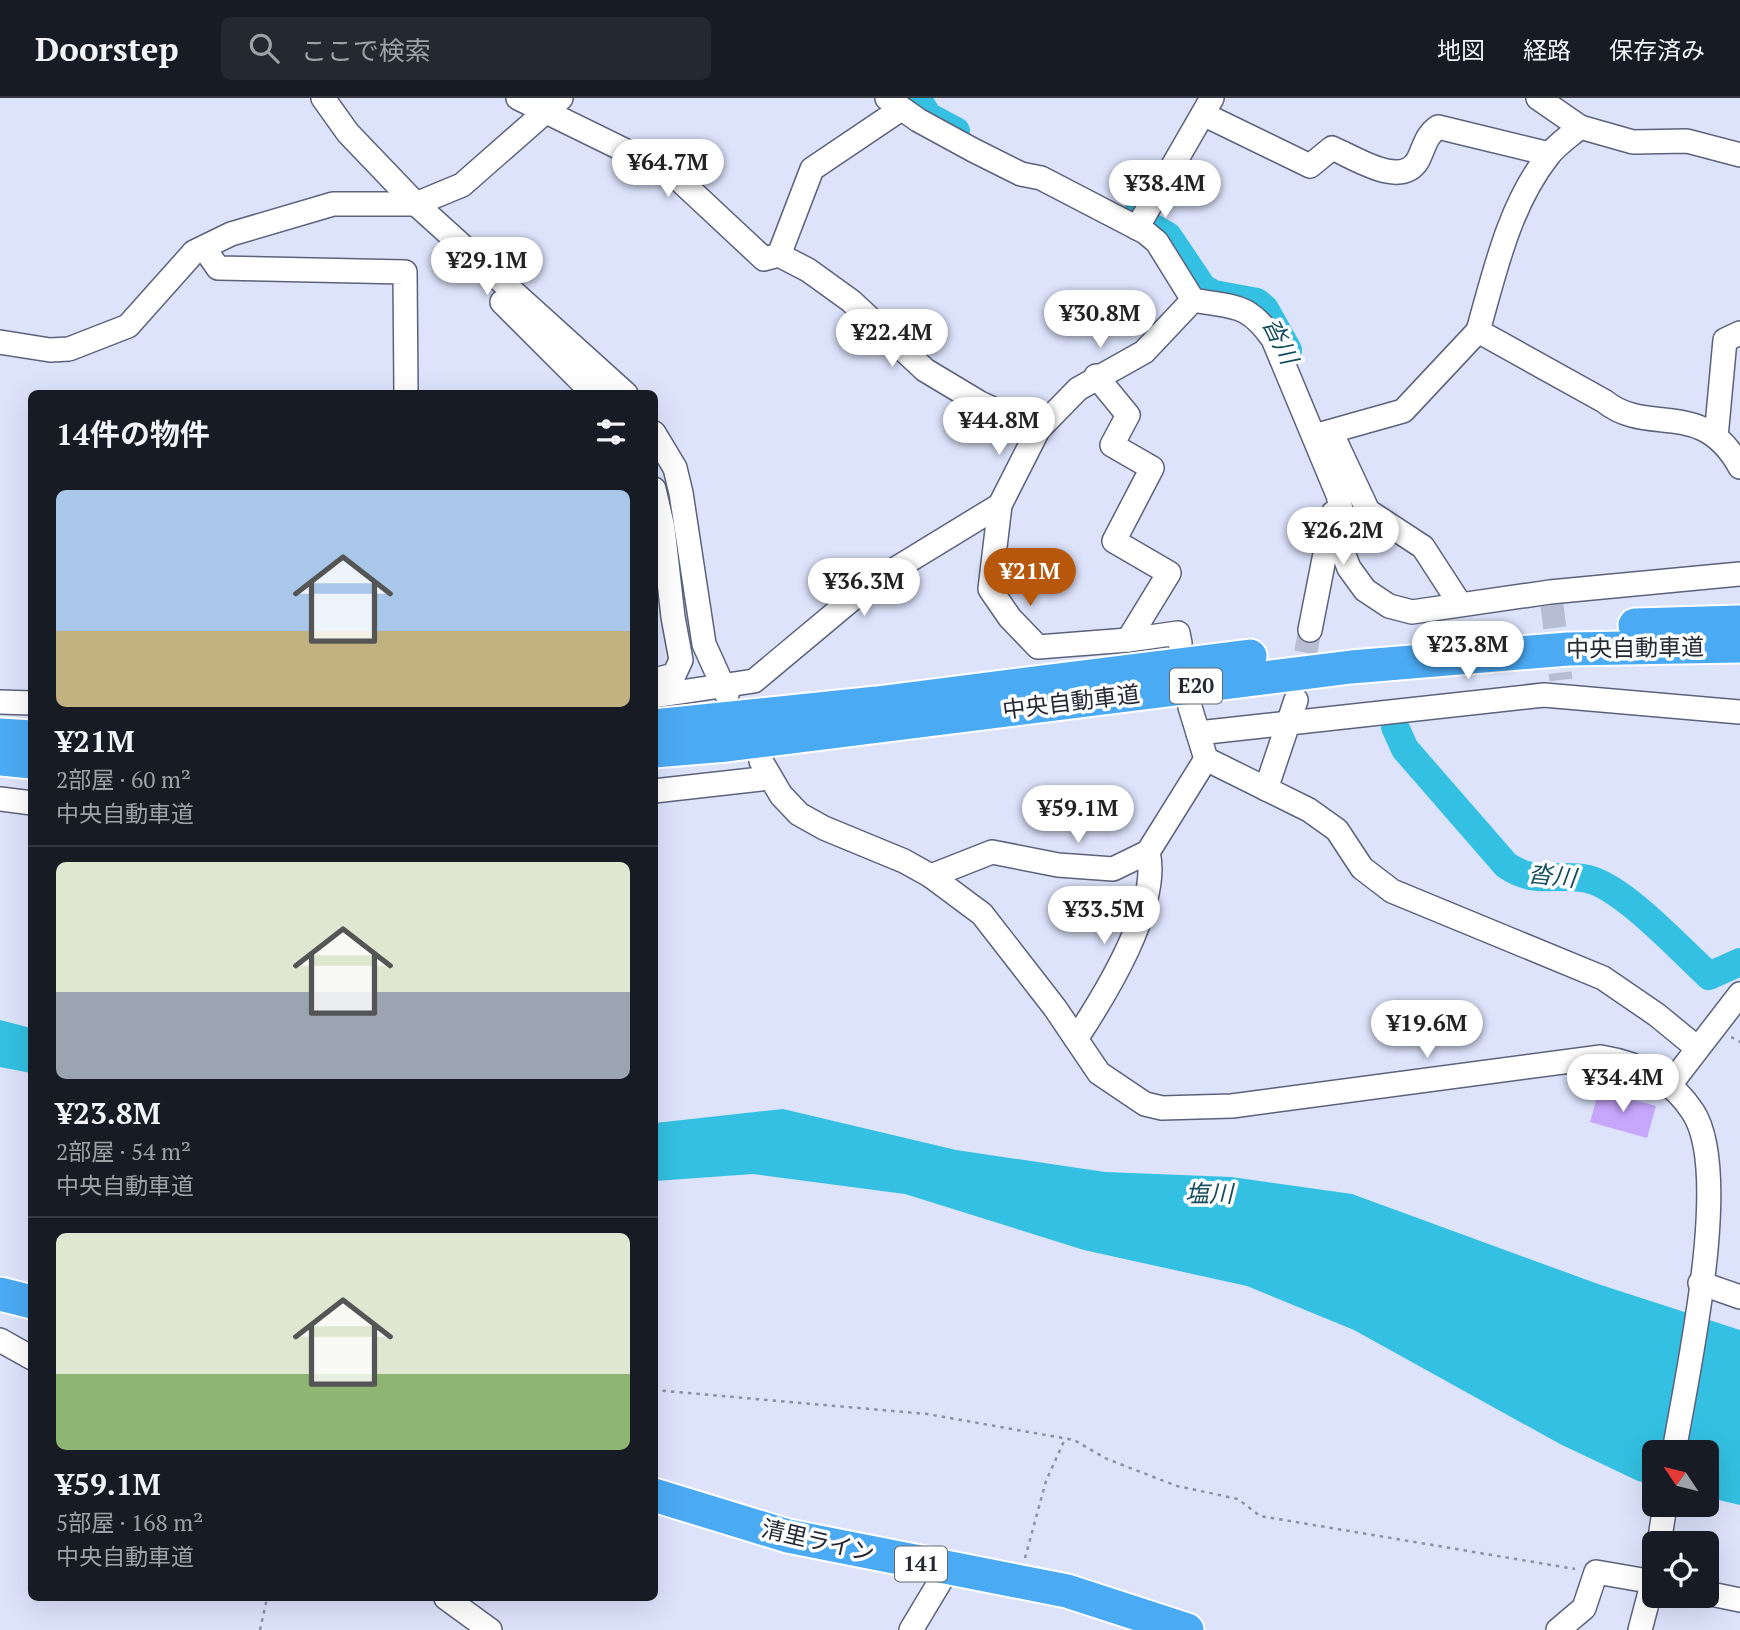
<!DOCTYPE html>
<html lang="ja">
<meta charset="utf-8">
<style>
:root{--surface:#171b24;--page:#242831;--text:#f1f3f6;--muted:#9ea1a6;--line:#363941;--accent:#b6570c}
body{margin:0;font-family:"PT Serif","Noto Sans JP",serif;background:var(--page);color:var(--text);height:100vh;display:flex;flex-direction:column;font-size:26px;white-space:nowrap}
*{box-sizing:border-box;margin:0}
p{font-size:23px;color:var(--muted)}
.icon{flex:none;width:38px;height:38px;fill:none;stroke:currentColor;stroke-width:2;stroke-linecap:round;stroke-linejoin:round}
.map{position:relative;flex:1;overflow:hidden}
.side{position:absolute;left:28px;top:292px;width:630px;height:1211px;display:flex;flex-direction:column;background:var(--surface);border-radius:10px;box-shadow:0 7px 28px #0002}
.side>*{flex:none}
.needle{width:46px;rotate:305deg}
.controls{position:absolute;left:1642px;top:1342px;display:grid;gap:14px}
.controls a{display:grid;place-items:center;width:77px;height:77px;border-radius:10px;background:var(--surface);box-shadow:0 7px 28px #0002;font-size:35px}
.price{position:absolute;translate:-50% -60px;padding:0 16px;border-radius:24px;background:#fff;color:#222;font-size:23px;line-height:46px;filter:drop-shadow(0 2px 4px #0008)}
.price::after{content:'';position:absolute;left:50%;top:42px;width:21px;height:16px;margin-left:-10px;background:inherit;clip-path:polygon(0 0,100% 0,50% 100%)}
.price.current{background:var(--accent);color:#fff}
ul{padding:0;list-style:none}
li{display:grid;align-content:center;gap:14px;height:371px;padding:0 28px}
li+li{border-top:2px solid var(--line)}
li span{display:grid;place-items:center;height:217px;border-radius:10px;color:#555}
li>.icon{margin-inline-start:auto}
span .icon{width:126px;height:126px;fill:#fffc;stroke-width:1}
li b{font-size:30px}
h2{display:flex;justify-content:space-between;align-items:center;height:84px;padding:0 28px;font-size:30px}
header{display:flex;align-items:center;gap:42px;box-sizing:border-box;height:98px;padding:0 35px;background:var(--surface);border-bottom:2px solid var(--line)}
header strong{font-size:33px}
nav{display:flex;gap:38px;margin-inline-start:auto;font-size:24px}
.search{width:490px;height:63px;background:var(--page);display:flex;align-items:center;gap:18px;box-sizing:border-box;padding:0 24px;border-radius:10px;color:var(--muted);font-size:26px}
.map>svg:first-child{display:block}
.water{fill:#33c0e2}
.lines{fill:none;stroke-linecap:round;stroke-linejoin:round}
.river{stroke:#33c0e2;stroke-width:28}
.building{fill:#c6a7fc}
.minor-tunnel{stroke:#b7bed3;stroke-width:23;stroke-dasharray:23 11;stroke-linecap:butt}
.minor-casing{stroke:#5b627c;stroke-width:26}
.highway-casing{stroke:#fff;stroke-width:37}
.path{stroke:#8c91a4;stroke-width:2.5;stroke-dasharray:3.5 5;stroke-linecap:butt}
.minor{stroke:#fff;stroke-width:23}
.highway{stroke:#4baaf4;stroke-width:33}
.labels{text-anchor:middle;stroke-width:7;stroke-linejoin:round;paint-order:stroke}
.shield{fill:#fff;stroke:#666870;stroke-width:2}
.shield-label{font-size:21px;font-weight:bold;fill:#252833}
.street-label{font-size:23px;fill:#252833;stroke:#fff}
.water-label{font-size:24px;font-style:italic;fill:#144d5b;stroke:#fff}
</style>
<header>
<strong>Doorstep</strong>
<div class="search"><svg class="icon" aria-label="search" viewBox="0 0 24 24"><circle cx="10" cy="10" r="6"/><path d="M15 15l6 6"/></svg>ここで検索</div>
<nav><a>地図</a><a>経路</a><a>保存済み</a></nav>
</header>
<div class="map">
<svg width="1740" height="1532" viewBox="0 0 1740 1532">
<rect width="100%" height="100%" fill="#dce3fb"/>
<!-- water -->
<g class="water">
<path d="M 0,922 L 31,930 L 31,975 L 0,969 Z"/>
<path d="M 783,1011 L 956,1052 L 1105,1074 L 1231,1079 L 1352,1096 L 1598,1186 L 1740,1232 L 1740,1407 L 1706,1399 L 1706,1354 L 1654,1354 L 1654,1387 L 1638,1383 L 1560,1346 L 1354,1232 L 1247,1188 L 1084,1152 L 905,1096 L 753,1076 L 655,1083 L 655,1025 Z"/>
</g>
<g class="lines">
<!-- river -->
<g class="river">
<path d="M 917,0 L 928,18 L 956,33"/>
<path d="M 1134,119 L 1168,138 L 1203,190 L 1214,196 L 1257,204 L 1265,211 L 1288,252"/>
<path d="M 1395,629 L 1405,651 L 1506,767 C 1536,788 1556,774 1588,781 C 1623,789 1681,852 1709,878 L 1740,864"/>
</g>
</g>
<!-- building -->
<path class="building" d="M 1599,992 L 1656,1008 L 1647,1040 L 1590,1024 Z"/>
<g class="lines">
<!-- minor-tunnel -->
<g class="minor-tunnel">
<path d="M 1552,507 L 1561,582"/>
<path d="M 1299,588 L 1310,532"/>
</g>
<defs>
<g id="minor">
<path d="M 323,0 L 348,35 L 416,106 L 626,296"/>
<path d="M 518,0 L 673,76 L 764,161 L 779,157 L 808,172 L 851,203 L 925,272 L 980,305 L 1038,332"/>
<path d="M 887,0 L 918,22 L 973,52 L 1021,76 L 1041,80 L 1145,134 L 1157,144 L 1193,202 C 1234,210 1247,204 1273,241 L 1338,397 L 1343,421 L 1342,452 L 1349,470 L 1365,492 L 1389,508 L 1412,514 L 1550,494 L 1740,476"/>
<path d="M 1538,0 L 1580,29"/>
<path d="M 1203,16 L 1310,68 L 1332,50 C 1356,60 1401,91 1418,62 C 1424,50 1426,37 1438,29 L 1549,56"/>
<path d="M 1137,130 L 1212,0"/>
<path d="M 204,150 L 218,170 L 405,174 L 406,296"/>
<path d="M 779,157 L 812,71 L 901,11"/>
<path d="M 502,204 L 594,296"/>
<path d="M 1478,233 C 1495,173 1509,108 1548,58 C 1556,47 1570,38 1580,29 L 1633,44 L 1687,43 L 1740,57"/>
<path d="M 0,244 L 50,252 L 69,251 L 128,228 L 194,154 L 231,136 L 333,106 L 416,106 L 462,87 L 561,0"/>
<path d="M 1096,278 L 1128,317 L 1112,347 L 1152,370 L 1114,443 L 1169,475 L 1128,542 L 1178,535 L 1180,545"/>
<path d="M 1331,334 L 1368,413 L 1423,449 L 1460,506"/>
<path d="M 654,335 L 675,370 L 681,395 L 704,546 L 727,597"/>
<path d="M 1314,338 L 1403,313 L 1478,233 L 1604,303 C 1648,339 1702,299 1740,369"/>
<path d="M 1716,339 L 1725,242 L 1740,235"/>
<path d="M 654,391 L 663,430 L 673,519 L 681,562 L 674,577 L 654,582"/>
<path d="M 1310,532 L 1333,415"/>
<path d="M 1128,542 L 1038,549 L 1010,520 L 990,491 L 1000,407 L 1038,332 L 1078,291 L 1144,254 L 1193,202"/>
<path d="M 654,598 L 754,583 L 869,487 L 1000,407"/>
<path d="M 0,604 L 32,605"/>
<path d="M 1190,609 L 1206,661 L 1309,712 L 1337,732 L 1362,770 L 1392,793 L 1603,880 L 1657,917 L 1696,949"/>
<path d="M 1198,635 L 1544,597 L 1740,614"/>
<path d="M 761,663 L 781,697 L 799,716 L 824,730 L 904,763 L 931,778 L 982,816 L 1055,910 L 1099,975 L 1145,1006 L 1162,1010 L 1232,1008 L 1601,959 C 1638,965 1672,981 1693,1014 C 1733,1075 1686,1280 1674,1354"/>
<path d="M 1266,691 L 1296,602"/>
<path d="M 654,693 L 769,680"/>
<path d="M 0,701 L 32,705"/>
<path d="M 931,778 L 992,754 L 1058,767 L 1113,771 L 1148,754 L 1206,661"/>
<path d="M 1076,941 C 1105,897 1161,807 1148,754"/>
<path d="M 1669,988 L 1740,896"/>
<path d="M 1700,1185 L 1740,1199"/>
<path d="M 0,1242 L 32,1260"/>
<path d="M 1659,1446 L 1665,1407"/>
<path d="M 1706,1495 L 1740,1502"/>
<path d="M 446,1500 L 490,1532"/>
<path d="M 911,1532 L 947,1472"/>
<path d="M 1558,1532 L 1584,1510 L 1596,1474 L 1654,1484"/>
<path d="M 1640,1532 L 1654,1479"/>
</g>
<g id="highway">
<path d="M 1635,527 L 1740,524"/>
<path d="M 654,628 L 877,605 L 1250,558"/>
<path d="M 0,637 L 32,639"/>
<path d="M 654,653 L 727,647 L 1351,569 L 1568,551 L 1740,548"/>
<path d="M 0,661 L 32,664"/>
<path d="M 0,1196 L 32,1204"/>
<path d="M 654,1397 L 788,1438 L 1067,1493 L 1187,1532"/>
</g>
</defs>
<!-- minor casing -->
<use href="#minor" class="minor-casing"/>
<!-- highway casing -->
<use href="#highway" class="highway-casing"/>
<!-- path -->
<g class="path">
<path d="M 1731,939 L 1740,944"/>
<path d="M 654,1292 L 927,1316 L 1074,1342 L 1107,1361 L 1177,1388 L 1238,1401 L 1260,1418 L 1575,1471"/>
<path d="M 1025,1460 L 1046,1383 L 1065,1341"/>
<path d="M 260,1532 L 267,1500"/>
</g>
<!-- minor -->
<use href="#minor" class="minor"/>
<!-- highway -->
<use href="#highway" class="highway"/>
</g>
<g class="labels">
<!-- shield labels -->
<g class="shield">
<rect x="1170" y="570.5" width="52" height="35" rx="5"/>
<rect x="895" y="1448.5" width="52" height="35" rx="5"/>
</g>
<g class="shield-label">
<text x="1196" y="595">E20</text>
<text x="921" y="1473">141</text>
</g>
<!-- street labels -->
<g class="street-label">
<text transform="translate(1635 550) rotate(-1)" y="8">中央自動車道</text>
<text transform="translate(1071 604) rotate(-7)" y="8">中央自動車道</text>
<text transform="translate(818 1443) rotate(13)" y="8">清里ライン</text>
</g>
<!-- water labels -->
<g class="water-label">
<text transform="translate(1280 243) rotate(64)" y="8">沓川</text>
<text transform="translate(1552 778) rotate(6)" y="8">沓川</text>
<text x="1209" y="1104">塩川</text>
</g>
</g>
</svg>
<div class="controls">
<a><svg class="needle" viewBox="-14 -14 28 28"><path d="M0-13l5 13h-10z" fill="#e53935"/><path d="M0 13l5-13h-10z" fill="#9ea1a6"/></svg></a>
<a><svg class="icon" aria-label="locate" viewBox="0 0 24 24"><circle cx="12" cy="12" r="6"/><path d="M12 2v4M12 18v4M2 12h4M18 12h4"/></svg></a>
</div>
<b class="price" style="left:668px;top:101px">¥64.7M</b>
<b class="price" style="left:1165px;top:122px">¥38.4M</b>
<b class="price" style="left:487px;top:199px">¥29.1M</b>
<b class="price" style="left:1100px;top:252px">¥30.8M</b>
<b class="price" style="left:892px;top:271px">¥22.4M</b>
<b class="price" style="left:999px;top:359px">¥44.8M</b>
<b class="price" style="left:1343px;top:469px">¥26.2M</b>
<b class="price current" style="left:1030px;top:510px">¥21M</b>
<b class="price" style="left:864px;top:520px">¥36.3M</b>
<b class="price" style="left:1468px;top:583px">¥23.8M</b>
<b class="price" style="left:1078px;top:747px">¥59.1M</b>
<b class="price" style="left:1104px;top:848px">¥33.5M</b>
<b class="price" style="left:1427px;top:962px">¥19.6M</b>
<b class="price" style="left:1623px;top:1016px">¥34.4M</b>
<section class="side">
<h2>14件の物件<svg class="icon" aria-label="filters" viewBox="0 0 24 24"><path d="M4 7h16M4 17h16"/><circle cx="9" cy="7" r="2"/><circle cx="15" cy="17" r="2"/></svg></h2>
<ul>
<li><span style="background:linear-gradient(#a9c7e8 65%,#c2b280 0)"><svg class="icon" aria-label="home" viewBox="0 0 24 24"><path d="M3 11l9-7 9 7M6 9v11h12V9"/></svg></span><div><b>¥21M</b><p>2部屋 · 60 m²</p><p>中央自動車道</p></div></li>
<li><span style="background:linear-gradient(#dfe7d0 60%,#9aa5b1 0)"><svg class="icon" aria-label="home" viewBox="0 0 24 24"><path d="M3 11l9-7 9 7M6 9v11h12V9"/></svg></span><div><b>¥23.8M</b><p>2部屋 · 54 m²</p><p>中央自動車道</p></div></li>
<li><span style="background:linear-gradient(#dfe7d0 65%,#8fb573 0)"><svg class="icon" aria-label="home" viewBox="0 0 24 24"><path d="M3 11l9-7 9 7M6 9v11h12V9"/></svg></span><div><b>¥59.1M</b><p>5部屋 · 168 m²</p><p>中央自動車道</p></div></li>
</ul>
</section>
</div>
